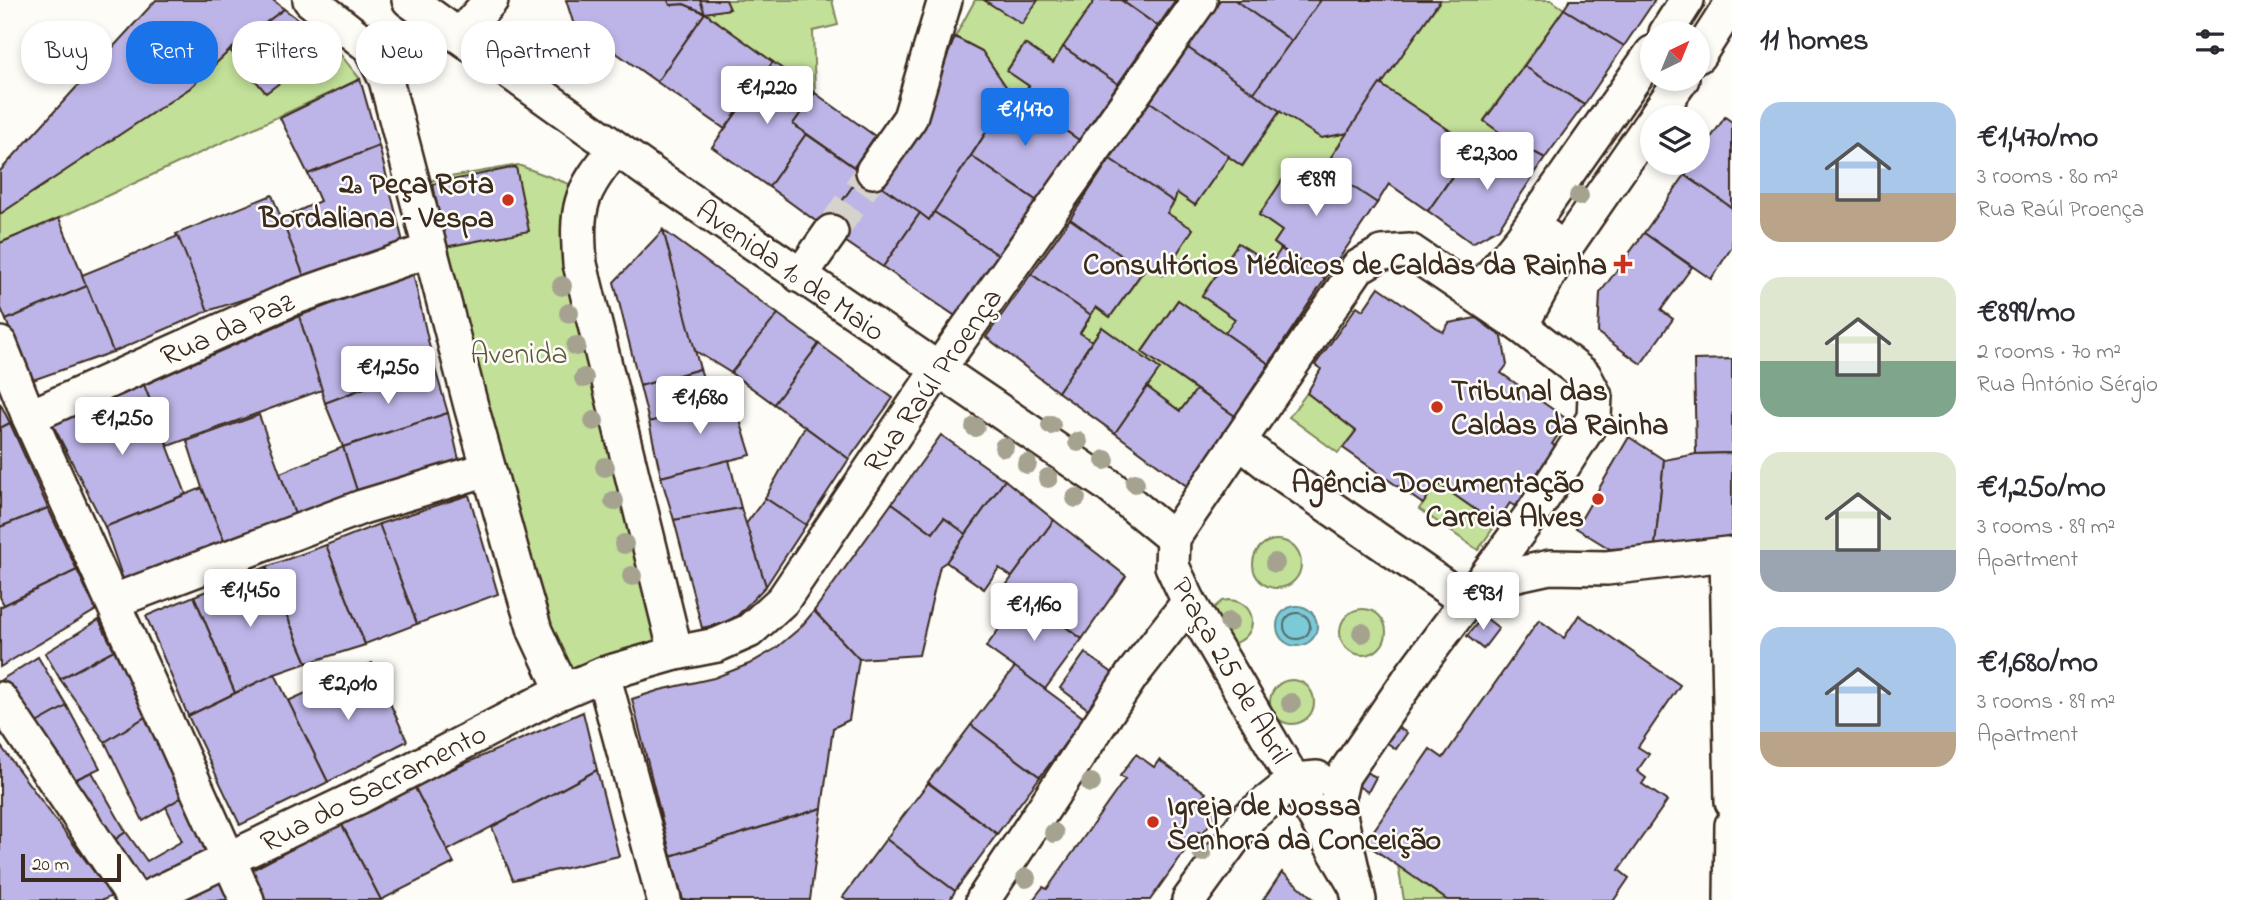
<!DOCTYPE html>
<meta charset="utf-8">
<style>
:root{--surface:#fff;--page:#f7f7f7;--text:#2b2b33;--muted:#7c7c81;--accent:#1a73e8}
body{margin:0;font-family:"Indie Flower",sans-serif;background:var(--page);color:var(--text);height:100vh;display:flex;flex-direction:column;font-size:26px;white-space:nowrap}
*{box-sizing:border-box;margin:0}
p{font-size:23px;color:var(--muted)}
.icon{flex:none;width:38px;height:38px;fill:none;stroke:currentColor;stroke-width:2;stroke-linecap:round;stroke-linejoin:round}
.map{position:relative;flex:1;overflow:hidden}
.drawer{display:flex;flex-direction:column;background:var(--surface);width:525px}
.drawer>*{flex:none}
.top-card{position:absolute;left:21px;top:21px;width:665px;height:63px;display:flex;gap:14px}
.needle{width:46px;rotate:43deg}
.controls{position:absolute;left:1640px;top:21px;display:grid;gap:14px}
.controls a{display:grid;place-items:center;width:70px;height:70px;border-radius:50%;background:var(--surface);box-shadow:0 4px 10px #0003;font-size:35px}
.scale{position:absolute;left:21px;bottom:18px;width:100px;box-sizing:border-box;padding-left:7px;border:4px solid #3b2a1e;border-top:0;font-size:19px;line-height:24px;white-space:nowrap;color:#3b2a1e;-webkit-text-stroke:5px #fdfcf7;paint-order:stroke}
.price{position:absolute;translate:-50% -60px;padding:0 16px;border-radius:7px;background:#fff;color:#222;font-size:23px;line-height:46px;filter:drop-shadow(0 2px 4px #0008)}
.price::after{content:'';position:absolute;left:50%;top:42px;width:21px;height:16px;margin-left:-10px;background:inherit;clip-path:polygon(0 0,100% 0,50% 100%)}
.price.current{background:var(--accent);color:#fff}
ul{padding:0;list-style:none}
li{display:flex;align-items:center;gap:21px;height:175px;padding:0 28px}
li span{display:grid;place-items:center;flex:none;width:196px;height:140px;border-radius:21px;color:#555}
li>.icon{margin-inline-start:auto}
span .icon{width:84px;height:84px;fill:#fffc;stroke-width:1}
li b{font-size:30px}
h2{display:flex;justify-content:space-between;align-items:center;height:84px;padding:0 28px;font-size:30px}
.pill{padding:0 24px;border-radius:28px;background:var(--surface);box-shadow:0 4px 10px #0003;font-size:24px;line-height:63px}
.pill.current{background:var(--accent);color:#fff}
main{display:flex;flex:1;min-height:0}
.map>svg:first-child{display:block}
.green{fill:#c2e098;stroke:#7e855b;stroke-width:2}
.water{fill:#7bcad8;stroke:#618a8e;stroke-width:2}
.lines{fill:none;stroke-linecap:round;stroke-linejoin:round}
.shore{stroke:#556a68;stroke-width:2}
.building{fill:#bdb5e7;stroke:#3b2a1e;stroke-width:2}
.minor-tunnel{stroke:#d6d2cc;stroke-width:33;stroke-dasharray:33 17;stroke-linecap:butt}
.minor-casing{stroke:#3b2a1e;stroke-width:38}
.minor{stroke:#fdfcf7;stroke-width:33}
.tree{fill:#a5a290}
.poi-dot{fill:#c8321e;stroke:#fdfcf7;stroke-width:2.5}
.labels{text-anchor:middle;stroke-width:5;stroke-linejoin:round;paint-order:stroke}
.poi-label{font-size:30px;font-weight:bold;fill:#3b2a1e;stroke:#fdfcf7;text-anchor:end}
.street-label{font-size:30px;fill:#3b2a1e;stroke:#fdfcf7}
.park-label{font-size:30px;fill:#5d583c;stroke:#fdfcf7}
</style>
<main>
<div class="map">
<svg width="1732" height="900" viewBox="0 0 1732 900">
<rect width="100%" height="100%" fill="#fdfcf7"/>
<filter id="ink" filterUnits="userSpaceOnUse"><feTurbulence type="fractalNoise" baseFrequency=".0143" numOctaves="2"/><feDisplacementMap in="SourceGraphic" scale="14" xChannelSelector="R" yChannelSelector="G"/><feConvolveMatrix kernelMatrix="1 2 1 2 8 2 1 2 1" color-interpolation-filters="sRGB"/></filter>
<g filter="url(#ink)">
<!-- green -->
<g class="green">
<path d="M 726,0 L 832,0 L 838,25 L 813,31 L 815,93 L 705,13 L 729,9 Z"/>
<path d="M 975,0 L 984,0 L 1022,23 L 1038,0 L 1095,0 L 1053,63 L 1024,44 L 1007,70 L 1029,86 L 1019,99 L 1011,94 L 982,51 L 955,37 Z"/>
<path d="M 1441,0 L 1551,0 L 1564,9 L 1484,120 L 1506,137 L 1480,176 L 1462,163 L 1473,146 L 1380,84 Z"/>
<path d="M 332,44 L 360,79 L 59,218 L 0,243 L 0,214 L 190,88 L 230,50 L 266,93 Z"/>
<path d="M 1280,111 L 1321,138 L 1348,133 L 1334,174 L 1326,185 L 1294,163 L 1259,215 L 1282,231 L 1274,243 L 1281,249 L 1271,264 L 1238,243 L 1202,296 L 1235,319 L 1225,333 L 1178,300 L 1142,351 L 1196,390 L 1180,411 L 1147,387 L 1159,369 L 1102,327 L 1092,341 L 1080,333 L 1096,307 L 1111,316 L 1148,265 L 1167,213 L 1177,193 L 1195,205 L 1229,156 L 1243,166 Z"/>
<path d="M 518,165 L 585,190 L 577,223 L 676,653 L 563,691 L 415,190 L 433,180 Z"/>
<path d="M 1307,393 L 1356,431 L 1338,453 L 1289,417 Z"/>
<path d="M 1437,483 L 1496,524 L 1478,550 L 1419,509 Z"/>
<circle cx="1277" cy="564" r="24"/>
<path d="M 1229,600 C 1261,602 1259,643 1227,644 L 1211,610 L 1222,601 Z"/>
<circle cx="1363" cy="632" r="23"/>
<circle cx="1292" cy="702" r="22"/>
<path d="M 1398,866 L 1447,900 L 1404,900 Z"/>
</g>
<!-- water -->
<circle class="water" cx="1297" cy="626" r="20"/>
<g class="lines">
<!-- shore -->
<circle class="shore" cx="1297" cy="626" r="13"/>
</g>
<!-- building -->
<g class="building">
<path d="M 156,0 L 273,0 L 284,9 L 230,50 L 190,88 L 0,214 L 0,171 Z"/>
<path d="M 566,0 L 668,0 L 670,5 L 684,4 L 705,13 L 657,82 L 573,22 Z"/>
<path d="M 668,0 L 700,0 L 705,13 L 684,4 L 670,5 Z"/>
<path d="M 700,0 L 726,0 L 730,9 L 705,13 Z"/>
<path d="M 984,0 L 1038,0 L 1022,24 Z"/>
<path d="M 1095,0 L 1121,0 L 1158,26 L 1118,84 L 1063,47 Z"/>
<path d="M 1121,0 L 1176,0 L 1158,26 Z"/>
<path d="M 1220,0 L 1235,0 L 1292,41 L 1253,94 L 1188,48 Z"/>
<path d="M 1235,0 L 1321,0 L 1292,41 Z"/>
<path d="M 1321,0 L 1440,0 L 1348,133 L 1321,138 L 1253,94 Z"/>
<path d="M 1570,0 L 1655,0 L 1624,46 L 1564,9 Z"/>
<path d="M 284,9 L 332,44 L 266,93 L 230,50 Z"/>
<path d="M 1564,9 L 1624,46 L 1584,105 L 1524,66 Z"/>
<path d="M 705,13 L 773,62 L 725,129 L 657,82 Z"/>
<path d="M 955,37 L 982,51 L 1011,94 L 929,220 L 879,184 L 921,120 Z"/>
<path d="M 1025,44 L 1053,63 L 1063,47 L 1118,84 L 1079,140 L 1019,99 L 1029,86 L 1007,71 Z"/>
<path d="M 1188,48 L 1280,111 L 1242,166 L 1150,102 Z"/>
<path d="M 773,62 L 815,93 L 793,124 L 806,134 L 769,187 L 712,147 Z"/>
<path d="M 1524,66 L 1584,105 L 1545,158 L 1506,137 L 1484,121 Z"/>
<path d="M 360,79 L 379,146 L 308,174 L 280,118 Z"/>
<path d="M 1380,84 L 1473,146 L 1428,211 L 1389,184 L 1377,203 L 1323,169 Z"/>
<path d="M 815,93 L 875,136 L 854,167 L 793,124 Z"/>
<path d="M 1011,94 L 1079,140 L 1037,201 L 971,156 Z"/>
<path d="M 1150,102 L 1229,156 L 1195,205 L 1177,193 L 1174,202 L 1110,159 Z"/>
<path d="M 1725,117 L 1732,122 L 1732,208 L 1685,175 L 1693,163 L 1698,163 L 1698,157 Z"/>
<path d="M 806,134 L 862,173 L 824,227 L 769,187 Z"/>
<path d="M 1506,137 L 1545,158 L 1499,228 L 1472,243 L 1428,211 L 1462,163 L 1480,176 Z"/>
<path d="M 379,146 L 403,242 L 305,279 L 281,219 L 320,201 L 308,174 Z"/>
<path d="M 971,156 L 1037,201 L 998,255 L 934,212 Z"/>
<path d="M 1110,159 L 1174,202 L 1167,213 L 1193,229 L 1163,275 L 1148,265 L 1143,271 L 1070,219 Z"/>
<path d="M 1294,163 L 1326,185 L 1334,174 L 1377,203 L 1325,279 L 1274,243 L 1282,231 L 1259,215 Z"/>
<path d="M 516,167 L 529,231 L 445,247 L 433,184 Z"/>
<path d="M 862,173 L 920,213 L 883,267 L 824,227 Z"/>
<path d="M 1685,175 L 1732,208 L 1732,247 L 1711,279 L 1644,233 Z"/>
<path d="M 272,195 L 305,279 L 208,311 L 176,234 Z"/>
<path d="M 934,212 L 998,255 L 957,317 L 883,267 L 920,213 L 929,220 Z"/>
<path d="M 59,218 L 87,286 L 6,320 L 0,306 L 0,243 Z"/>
<path d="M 1070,219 L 1143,271 L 1110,317 L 1096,307 L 1091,315 L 1031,274 Z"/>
<path d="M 663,230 L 778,314 L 731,373 L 694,350 Z"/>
<path d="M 663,230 L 700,369 L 640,386 L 614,282 Z"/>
<path d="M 1644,233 L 1692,267 L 1661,310 L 1673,319 L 1641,364 L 1598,333 L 1600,293 Z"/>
<path d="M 178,236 L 208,311 L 113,352 L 82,275 Z"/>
<path d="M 1238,243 L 1271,264 L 1281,249 L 1325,279 L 1269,364 L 1225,333 L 1235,319 L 1202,296 Z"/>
<path d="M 413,273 L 433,362 L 325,403 L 299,316 Z"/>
<path d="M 1031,274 L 1091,315 L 1080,333 L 1092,341 L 1058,392 L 986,337 Z"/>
<path d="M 87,286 L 113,352 L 30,381 L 6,320 Z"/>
<path d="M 1379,287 L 1443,332 L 1449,323 L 1476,318 L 1502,337 L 1507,365 L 1501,373 L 1568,420 L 1552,444 L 1557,447 L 1516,507 L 1510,503 L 1496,524 L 1437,483 L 1423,504 L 1343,448 L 1356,431 L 1307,393 L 1321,369 L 1315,365 L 1357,306 L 1363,310 Z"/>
<path d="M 1178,300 L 1269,364 L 1235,416 L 1142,352 Z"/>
<path d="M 778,314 L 819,344 L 774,404 L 731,373 Z"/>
<path d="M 299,316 L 322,390 L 168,446 L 144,385 Z"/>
<path d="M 1102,327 L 1160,369 L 1115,433 L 1058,392 Z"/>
<path d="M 819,344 L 893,398 L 849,459 L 774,404 Z"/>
<path d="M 1732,359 L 1732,453 L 1696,454 L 1694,360 Z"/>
<path d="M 433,362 L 448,413 L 343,447 L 325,403 Z"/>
<path d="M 700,369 L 713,405 L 649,422 L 640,386 Z"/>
<path d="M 144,385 L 186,494 L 105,527 L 53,425 Z"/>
<path d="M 729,386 L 751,455 L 661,477 L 649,422 L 713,405 L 708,392 Z"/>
<path d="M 1147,387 L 1180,411 L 1196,390 L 1235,416 L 1188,487 L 1115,433 Z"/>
<path d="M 0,403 L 10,423 L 0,428 Z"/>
<path d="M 448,413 L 460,464 L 358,494 L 343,447 Z"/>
<path d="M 259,415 L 296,517 L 225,543 L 202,488 L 187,441 Z"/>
<path d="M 10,423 L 48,508 L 0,527 L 0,428 Z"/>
<path d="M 805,427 L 849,459 L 806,525 L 765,498 Z"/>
<path d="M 941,435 L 1005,480 L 966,534 L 944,518 L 933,533 L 892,503 Z"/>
<path d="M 1629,437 L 1664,460 L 1655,546 L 1610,549 L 1576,528 Z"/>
<path d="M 343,447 L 358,494 L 296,517 L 280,473 Z"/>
<path d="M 1732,453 L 1732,536 L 1655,546 L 1664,460 L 1696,454 Z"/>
<path d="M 729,460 L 741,508 L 674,520 L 661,477 Z"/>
<path d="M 1005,480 L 1054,520 L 1012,577 L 999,568 L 984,589 L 946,562 Z"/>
<path d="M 202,488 L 225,543 L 123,579 L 105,527 Z"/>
<path d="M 469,495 L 498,594 L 417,624 L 379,524 Z"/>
<path d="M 765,498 L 806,525 L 766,586 L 746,524 Z"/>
<path d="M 892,503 L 933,533 L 944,518 L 966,534 L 946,562 L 940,566 L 919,655 L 859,659 L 814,611 Z"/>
<path d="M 48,508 L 77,570 L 4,605 L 0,597 L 0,527 Z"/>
<path d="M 741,508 L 766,586 L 738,615 L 724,623 L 702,628 L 674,520 Z"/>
<path d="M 1054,520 L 1126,576 L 1082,639 L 1007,584 Z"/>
<path d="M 379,524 L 417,624 L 365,644 L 326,545 Z"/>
<path d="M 326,545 L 365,645 L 307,663 L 266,567 Z"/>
<path d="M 266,567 L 307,663 L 275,674 L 235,693 L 194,596 Z"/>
<path d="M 77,570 L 96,610 L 0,667 L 0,607 Z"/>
<path d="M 194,596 L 235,693 L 188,716 L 146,616 Z"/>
<path d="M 1023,596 L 1082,639 L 1045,689 L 986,647 Z"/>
<path d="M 814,611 L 859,659 L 849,720 L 833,728 L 822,808 L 671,856 L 632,699 L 660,690 L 714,678 L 749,664 L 775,649 L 800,628 Z"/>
<path d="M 1579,615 L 1680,685 L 1638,747 L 1649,754 L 1637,771 L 1646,778 L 1642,784 L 1667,801 L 1619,870 L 1629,878 L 1614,900 L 1447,900 L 1365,843 L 1430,749 L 1443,758 L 1539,620 L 1564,638 Z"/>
<path d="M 1483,616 L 1499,628 L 1483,649 L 1467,636 Z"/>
<path d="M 99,620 L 114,650 L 60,679 L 45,653 Z"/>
<path d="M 114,650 L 147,716 L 105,742 L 60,679 Z"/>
<path d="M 1085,653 L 1114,674 L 1088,709 L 1060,688 Z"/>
<path d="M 38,657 L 67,706 L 31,726 L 1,680 Z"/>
<path d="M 372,663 L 407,741 L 328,782 L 288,701 Z"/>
<path d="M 1015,667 L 1084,718 L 1040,777 L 971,725 Z"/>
<path d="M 275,674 L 328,782 L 240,825 L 188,716 Z"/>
<path d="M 67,706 L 100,768 L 70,782 L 31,726 Z"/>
<path d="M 583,712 L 597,770 L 447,851 L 414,786 Z"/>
<path d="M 147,716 L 184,796 L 143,821 L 105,742 Z"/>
<path d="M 971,725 L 1040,777 L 997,834 L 928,782 Z"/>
<path d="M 1396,726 L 1407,733 L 1396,749 L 1386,742 Z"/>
<path d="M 0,745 L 112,896 L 103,900 L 0,900 Z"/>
<path d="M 1136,754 L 1154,767 L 1159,760 L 1206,793 L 1200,800 L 1218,813 L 1202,834 L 1199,831 L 1150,900 L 1033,900 L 1043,887 L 1047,889 L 1125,779 L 1120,776 Z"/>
<path d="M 597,770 L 619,856 L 513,880 L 492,827 Z"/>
<path d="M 92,772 L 126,832 L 110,843 L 70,782 Z"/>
<path d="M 1366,772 L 1376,777 L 1368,792 L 1358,786 Z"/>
<path d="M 928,783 L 997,834 L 955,891 L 886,839 Z"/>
<path d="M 414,786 L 454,863 L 381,900 L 341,823 Z"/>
<path d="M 184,796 L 205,851 L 137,884 L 110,843 L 126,832 L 147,861 L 182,841 L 166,807 Z"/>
<path d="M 822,808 L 810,900 L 683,900 L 671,856 Z"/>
<path d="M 341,823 L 381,900 L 263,900 L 250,871 Z"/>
<path d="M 886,839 L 955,891 L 950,900 L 848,900 L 843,897 Z"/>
<path d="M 1282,872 L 1315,900 L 1263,900 Z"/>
<path d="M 222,881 L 230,900 L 184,900 Z"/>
</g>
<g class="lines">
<!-- minor-tunnel -->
<path class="minor-tunnel" d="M 831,232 L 873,171"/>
<defs>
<g id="minor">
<path d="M 310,0 L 370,47 L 386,80 L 471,406 L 517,570 L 535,631 L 563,691"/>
<path d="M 409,0 L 648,171 L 1108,485 L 1173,538"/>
<path d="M 1666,33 L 1687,0"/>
<path d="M 459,36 L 491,0"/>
<path d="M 1698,56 L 1732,3"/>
<path d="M 1655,117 L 1682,79"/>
<path d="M 616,149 C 578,192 576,209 580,264 L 676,653"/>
<path d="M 873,171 L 910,118 L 945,0"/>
<path d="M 800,276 L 831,232"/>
<path d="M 1476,294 L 1522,238 L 1652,53"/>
<path d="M 1498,310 L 1548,237"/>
<path d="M 1521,326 L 1556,261 L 1652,122"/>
<path d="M 0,344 L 29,417 L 247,900"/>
<path d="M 29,417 L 293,298 L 430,250"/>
<path d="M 1239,441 L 1272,467 L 1466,601"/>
<path d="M 1481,582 L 1550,567 L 1607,568 L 1727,554 L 1732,802"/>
<path d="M 114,601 L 362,507 L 488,469"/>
<path d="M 603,674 L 664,900"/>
<path d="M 0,699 L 135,900"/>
<path d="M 1356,887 L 1189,602 L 1172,566 L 1173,538 L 1358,267 L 1382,253 L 1410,251 L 1521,326 L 1584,375 L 1595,396 L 1594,418 L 1535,510 L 1414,672 L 1343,776 L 1337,802 L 1359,900"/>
<path d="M 143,900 L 361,796 L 556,694 L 603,674 L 676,653 L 717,645 L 749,631 L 783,600 L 938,370 L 1200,0"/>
<path d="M 983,900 L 1132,675 L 1189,602"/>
<path d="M 1189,900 L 1250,816 L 1295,780 L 1317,778"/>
<path d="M 1731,900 L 1732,825"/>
</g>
</defs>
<!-- minor casing -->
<use href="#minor" class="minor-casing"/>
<!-- minor -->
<use href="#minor" class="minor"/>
</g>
<!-- trees -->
<g class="tree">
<circle cx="1579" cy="196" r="10"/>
<circle cx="562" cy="286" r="10"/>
<circle cx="569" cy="313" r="10"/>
<circle cx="576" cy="346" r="10"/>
<circle cx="584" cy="378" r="10"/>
<circle cx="594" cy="421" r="10"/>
<circle cx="1051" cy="425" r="10"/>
<circle cx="975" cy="427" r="10"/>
<circle cx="1078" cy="442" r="10"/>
<circle cx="1004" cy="447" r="10"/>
<circle cx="1105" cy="460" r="10"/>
<circle cx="1027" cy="464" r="10"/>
<circle cx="605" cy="467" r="10"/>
<circle cx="1048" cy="478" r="10"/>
<circle cx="1135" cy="483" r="10"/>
<circle cx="1076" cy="498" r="10"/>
<circle cx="614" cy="501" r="10"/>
<circle cx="624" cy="544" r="10"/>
<circle cx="1275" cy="563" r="10"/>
<circle cx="632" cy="576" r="10"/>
<circle cx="1229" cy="622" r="10"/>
<circle cx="1362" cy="633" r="10"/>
<circle cx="1291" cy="703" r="10"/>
<circle cx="1091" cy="783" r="10"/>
<circle cx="1054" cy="833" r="10"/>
<circle cx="1202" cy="852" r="10"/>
<circle cx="1026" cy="878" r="10"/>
</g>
</g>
<!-- markers -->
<g class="poi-dot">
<circle cx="508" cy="200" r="7"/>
<path d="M1619.5 253.5h7v7h7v7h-7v7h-7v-7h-7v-7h7z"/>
<circle cx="1437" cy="407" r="7"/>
<circle cx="1598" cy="499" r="7"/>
<circle cx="1153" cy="822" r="7"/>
</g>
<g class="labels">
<!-- poi labels -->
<g class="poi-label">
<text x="494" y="193">2ª Peça Rota<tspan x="494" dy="34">Bordaliana – Vespa</tspan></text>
<text x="1607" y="274">Consultórios Médicos de Caldas da Rainha</text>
<text x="1451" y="400" text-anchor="start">Tribunal das<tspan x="1451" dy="34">Caldas da Rainha</tspan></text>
<text x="1584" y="492">Agência Documentação<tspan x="1584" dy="34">Carreia Alves</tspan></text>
<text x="1167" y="815" text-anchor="start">Igreja de Nossa<tspan x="1167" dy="34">Senhora da Conceição</tspan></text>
</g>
<!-- street labels -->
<g class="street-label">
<text transform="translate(791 270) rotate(35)" y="10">Avenida 1º de Maio</text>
<text transform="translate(227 328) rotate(-24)" y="10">Rua da Paz</text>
<text transform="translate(932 380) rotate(-55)" y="10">Rua Raúl Proença</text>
<text transform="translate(1232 670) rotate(60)" y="10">Praça 25 de Abril</text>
<text transform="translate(373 787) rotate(-27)" y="10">Rua do Sacramento</text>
</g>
<!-- park labels -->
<g class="park-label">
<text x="519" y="363">Avenida</text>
</g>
</g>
</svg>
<div class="controls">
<a><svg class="needle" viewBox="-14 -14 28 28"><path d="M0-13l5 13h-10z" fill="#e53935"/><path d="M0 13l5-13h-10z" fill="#7c7c81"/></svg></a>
<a><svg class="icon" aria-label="layers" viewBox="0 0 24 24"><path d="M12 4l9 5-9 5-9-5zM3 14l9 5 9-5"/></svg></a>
</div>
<div class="scale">20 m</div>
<b class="price" style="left:767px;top:126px">€1,220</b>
<b class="price current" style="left:1025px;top:148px">€1,470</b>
<b class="price" style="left:1487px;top:192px">€2,300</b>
<b class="price" style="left:1316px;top:218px">€899</b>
<b class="price" style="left:388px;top:406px">€1,250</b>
<b class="price" style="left:700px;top:436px">€1,680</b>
<b class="price" style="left:122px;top:457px">€1,250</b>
<b class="price" style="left:250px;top:629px">€1,450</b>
<b class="price" style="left:1483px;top:632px">€931</b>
<b class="price" style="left:1034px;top:643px">€1,160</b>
<b class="price" style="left:348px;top:722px">€2,010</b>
<div class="top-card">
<a class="pill">Buy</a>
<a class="pill current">Rent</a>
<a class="pill">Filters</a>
<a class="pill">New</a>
<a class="pill">Apartment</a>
</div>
</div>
<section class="drawer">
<h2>11 homes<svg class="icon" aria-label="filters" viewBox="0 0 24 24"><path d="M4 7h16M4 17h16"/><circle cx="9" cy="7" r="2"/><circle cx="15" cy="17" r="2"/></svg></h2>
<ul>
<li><span style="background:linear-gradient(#a9c7e8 65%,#b9a48a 0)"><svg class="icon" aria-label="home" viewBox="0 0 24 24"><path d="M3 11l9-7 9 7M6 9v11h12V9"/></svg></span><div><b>€1,470/mo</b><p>3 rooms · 80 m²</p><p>Rua Raúl Proença</p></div></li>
<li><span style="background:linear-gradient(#dfe7d0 60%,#7fa58c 0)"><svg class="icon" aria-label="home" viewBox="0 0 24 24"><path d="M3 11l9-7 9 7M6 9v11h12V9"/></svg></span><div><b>€899/mo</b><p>2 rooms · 70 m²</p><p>Rua António Sérgio</p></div></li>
<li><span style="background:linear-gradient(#dfe7d0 70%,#9aa5b1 0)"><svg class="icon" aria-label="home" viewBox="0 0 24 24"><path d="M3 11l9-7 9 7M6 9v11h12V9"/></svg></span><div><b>€1,250/mo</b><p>3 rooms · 89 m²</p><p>Apartment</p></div></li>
<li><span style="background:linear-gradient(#a9c7e8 75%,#b9a48a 0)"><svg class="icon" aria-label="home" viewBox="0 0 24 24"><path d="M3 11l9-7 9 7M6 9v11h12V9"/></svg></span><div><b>€1,680/mo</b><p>3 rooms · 89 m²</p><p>Apartment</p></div></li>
</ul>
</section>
</main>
